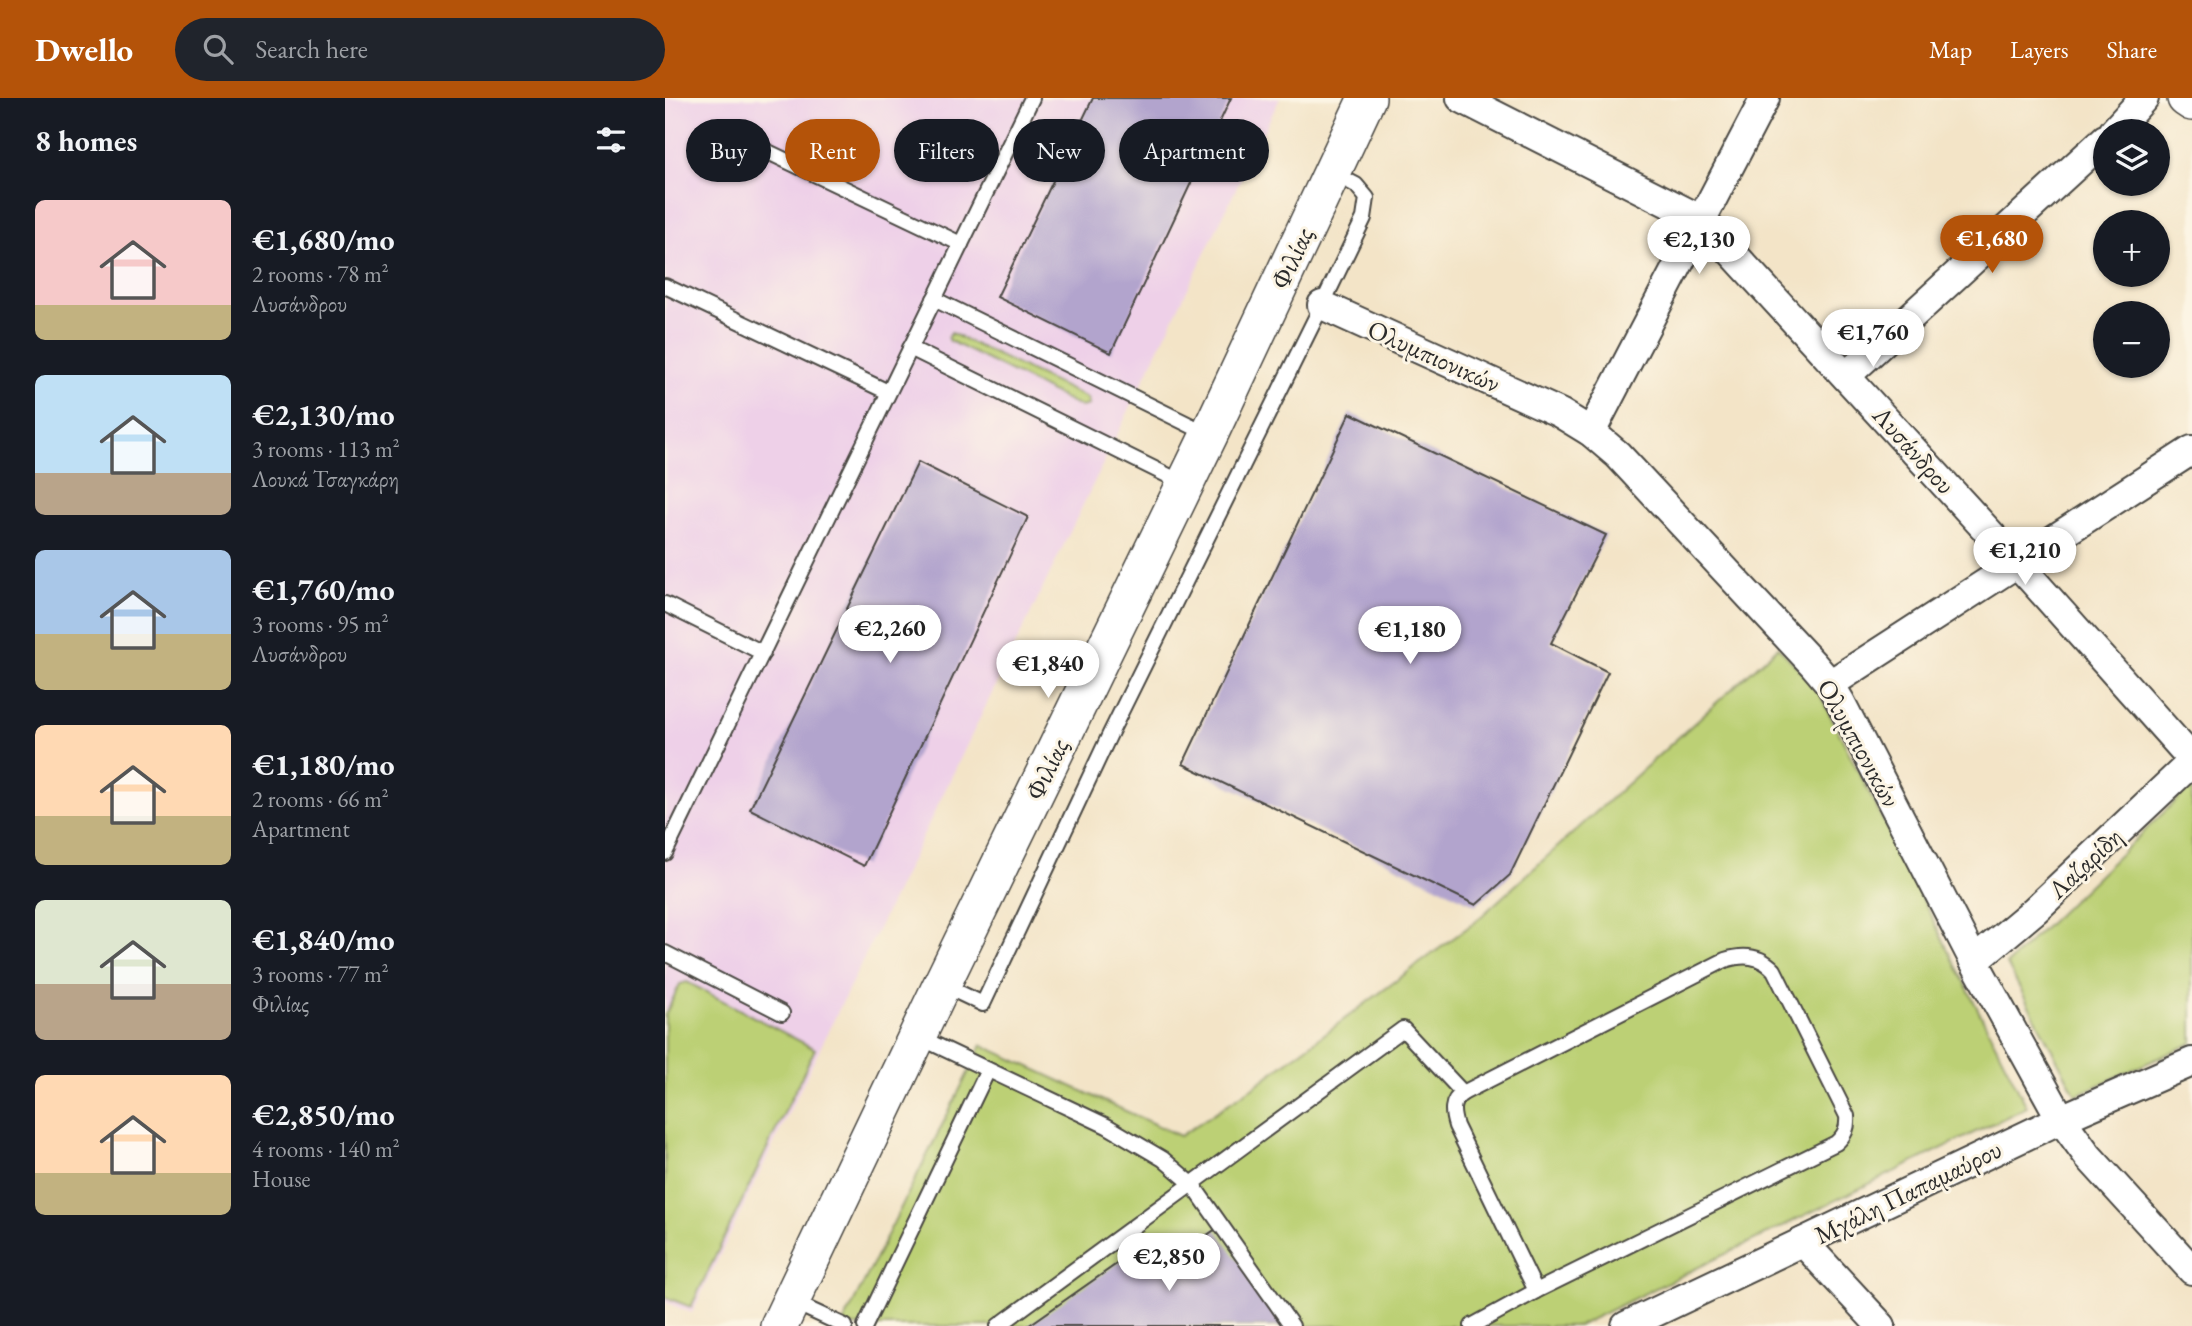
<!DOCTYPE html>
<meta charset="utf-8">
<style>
:root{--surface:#171b24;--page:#20242c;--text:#f1f3f6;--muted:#9ea1a6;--accent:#b45309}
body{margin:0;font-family:"EB Garamond",serif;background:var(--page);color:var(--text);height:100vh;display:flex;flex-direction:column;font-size:26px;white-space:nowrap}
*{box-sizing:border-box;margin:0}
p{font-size:23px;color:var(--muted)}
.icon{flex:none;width:38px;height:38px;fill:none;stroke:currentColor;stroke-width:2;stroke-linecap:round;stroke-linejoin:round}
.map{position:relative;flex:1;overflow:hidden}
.drawer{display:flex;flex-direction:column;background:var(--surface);width:665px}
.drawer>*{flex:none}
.guide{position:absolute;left:21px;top:21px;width:665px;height:63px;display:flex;gap:14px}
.controls{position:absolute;left:1428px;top:21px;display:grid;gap:14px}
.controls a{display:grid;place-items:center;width:77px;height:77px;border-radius:50%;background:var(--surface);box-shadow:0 2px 5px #0004;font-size:35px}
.price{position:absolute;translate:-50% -60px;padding:0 16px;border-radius:24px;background:#fff;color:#222;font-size:23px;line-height:46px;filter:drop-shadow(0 2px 4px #0008)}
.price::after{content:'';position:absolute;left:50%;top:42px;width:21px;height:16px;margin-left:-10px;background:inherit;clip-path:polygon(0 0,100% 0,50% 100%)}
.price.on{background:var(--accent);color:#fff}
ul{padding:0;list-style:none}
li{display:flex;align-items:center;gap:21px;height:175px;padding:0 35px}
li span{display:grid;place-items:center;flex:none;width:196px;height:140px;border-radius:10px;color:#555}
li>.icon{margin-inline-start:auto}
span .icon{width:84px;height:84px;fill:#fffc;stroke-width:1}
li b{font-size:30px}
h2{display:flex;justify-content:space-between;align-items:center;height:84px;padding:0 35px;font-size:30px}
.pill{padding:0 24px;border-radius:32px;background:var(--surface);box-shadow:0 2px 5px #0004;font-size:24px;line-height:63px}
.pill.on{background:var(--accent);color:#fff}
header{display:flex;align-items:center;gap:42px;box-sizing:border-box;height:98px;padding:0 35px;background:var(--accent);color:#fff}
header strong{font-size:33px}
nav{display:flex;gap:38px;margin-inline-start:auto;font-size:24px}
.search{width:490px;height:63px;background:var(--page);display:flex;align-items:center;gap:18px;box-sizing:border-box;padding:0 24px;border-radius:38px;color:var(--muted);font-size:26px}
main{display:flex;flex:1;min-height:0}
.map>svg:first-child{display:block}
.built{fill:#eed0e8}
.green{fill:#bcd074;stroke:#747e50;stroke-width:2}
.building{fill:#b2a4cd}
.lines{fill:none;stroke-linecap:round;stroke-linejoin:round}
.service-casing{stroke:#494742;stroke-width:18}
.minor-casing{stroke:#494742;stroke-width:32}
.tertiary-casing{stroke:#494742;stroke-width:40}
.service{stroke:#fff;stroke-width:14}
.minor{stroke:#fff;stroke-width:28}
.tertiary{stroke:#fff;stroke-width:37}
.labels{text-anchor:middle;stroke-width:6;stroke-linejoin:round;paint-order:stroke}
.street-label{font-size:26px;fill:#2b2b2b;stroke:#fcf5e5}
</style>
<header>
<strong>Dwello</strong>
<div class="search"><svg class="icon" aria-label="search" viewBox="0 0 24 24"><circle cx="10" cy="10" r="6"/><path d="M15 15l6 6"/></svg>Search here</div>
<nav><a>Map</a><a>Layers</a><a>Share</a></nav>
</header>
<main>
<section class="drawer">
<h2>8 homes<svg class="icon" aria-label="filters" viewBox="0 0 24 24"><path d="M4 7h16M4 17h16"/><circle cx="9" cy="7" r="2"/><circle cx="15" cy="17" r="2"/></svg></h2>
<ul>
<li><span style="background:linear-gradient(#f6c9c9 75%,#c2b280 0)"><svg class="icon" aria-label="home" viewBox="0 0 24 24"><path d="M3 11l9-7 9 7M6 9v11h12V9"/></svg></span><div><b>€1,680/mo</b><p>2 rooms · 78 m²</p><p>Λυσάνδρου</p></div></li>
<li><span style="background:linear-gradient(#bfe0f5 70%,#b9a48a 0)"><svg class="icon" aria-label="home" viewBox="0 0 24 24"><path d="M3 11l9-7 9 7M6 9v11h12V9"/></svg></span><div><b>€2,130/mo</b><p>3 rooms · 113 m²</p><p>Λουκά Τσαγκάρη</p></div></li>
<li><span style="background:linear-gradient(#a9c7e8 60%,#c2b280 0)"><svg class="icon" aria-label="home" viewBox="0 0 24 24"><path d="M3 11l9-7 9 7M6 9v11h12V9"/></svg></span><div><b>€1,760/mo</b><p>3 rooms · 95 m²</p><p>Λυσάνδρου</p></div></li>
<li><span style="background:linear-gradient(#ffd9b3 65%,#c2b280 0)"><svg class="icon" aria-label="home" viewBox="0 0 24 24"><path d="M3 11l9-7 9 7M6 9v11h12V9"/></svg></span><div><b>€1,180/mo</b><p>2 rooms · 66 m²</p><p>Apartment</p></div></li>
<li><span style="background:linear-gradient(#dfe7d0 60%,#b9a48a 0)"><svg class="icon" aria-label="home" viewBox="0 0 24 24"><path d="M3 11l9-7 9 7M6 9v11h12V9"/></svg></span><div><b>€1,840/mo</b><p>3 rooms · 77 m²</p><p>Φιλίας</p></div></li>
<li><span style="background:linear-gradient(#ffd9b3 70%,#c2b280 0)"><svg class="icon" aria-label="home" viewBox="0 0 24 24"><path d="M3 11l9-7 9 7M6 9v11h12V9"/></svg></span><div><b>€2,850/mo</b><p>4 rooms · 140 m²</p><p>House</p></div></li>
</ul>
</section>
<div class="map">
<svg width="1527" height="1228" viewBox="0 0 1527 1228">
<rect width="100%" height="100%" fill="#fcf5e5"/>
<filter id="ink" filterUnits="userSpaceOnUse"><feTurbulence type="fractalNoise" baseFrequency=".0143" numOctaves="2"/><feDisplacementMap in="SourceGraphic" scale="14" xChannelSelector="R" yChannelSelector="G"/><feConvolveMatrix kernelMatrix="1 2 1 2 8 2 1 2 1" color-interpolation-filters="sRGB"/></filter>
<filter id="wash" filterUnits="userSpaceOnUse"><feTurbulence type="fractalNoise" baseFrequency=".00686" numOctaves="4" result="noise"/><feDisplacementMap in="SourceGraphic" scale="28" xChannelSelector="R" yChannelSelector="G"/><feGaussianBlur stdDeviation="1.57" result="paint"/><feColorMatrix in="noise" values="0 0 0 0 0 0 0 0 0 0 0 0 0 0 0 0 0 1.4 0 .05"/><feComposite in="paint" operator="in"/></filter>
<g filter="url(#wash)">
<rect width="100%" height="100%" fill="#f3e4c7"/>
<!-- built -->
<path class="built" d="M 0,0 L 615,0 L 27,1215 L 0,1204 Z"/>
<!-- green -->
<g class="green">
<path d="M 286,235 L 422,300 L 424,307 L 416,309 L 285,243 L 283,240 Z"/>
<path d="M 1113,549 L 1151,589 L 1362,1009 L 913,1228 L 177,1228 L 317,947 L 515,1038 L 587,990 L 810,824 Z"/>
<path d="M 1527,687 L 1527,945 L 1411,997 L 1342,866 Z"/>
<path d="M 22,884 L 150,951 L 26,1209 L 0,1199 L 0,917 L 15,886 Z"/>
</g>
<g id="blocks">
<!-- building -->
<g class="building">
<path d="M 428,0 L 566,0 L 446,255 L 332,199 Z"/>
<path d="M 685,315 L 941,437 L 886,545 L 943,574 L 845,777 L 811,807 L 518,666 Z"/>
<path d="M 253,364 L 363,419 L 199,768 L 85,711 Z"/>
<path d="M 551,1131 L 620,1228 L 363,1228 L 483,1144 L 499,1167 Z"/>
</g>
</g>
</g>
<g filter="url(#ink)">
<use href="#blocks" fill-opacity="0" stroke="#494742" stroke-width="2"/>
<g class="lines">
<defs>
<g id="service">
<path d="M 82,44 L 296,146"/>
<path d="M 0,188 L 223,294"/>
<path d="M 269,201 L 543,336"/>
<path d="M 245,250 L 520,386"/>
<path d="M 0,506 L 98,555"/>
<path d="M 0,755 L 367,0"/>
<path d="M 0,855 L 117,915"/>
<path d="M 278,887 L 318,906 L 445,636 L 657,207 L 699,120 L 702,100 L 691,87 L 668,75"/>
<path d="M 254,939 L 442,1028 L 498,1061 L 527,1086 L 627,1228"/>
<path d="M 798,995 L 1060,862 C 1079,856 1095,857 1109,872 L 1182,1018 C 1183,1030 1180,1037 1171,1045 L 871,1193 L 807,1228"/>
<path d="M 128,1204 L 180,1228"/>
<path d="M 200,1228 L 323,972"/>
<path d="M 333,1228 L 738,931 L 798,995 C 785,1003 787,1015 791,1028 L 871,1193"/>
</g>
<g id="minor">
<path d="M 796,0 L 1037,122 L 1352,465 L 1527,661"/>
<path d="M 1449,33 L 1479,0"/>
<path d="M 657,207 L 895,315 L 926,334 L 953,357 L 1148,566 L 1165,586 L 1175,603 L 1309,863 L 1396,1021 L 1423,1058 L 1527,1172"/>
<path d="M 1181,278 L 1440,41"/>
<path d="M 926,334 L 1100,0"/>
<path d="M 1165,586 L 1527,352"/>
<path d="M 1309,863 L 1370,812 L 1527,664"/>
<path d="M 1138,1144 L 1216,1228"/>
<path d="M 961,1228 L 1396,1021 L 1527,964"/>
</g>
<g id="tertiary">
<path d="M 1521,0 L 1527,4"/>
<path d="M 114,1228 L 277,886 L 544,337 L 702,0"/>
</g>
</defs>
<!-- service casing -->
<use href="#service" class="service-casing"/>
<!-- minor casing -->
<use href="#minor" class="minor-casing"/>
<!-- tertiary casing -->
<use href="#tertiary" class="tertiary-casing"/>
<!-- service -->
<use href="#service" class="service"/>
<!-- minor -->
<use href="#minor" class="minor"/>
<!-- tertiary -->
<use href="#tertiary" class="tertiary"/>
</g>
</g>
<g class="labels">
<!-- street labels -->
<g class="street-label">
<text transform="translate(627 160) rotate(-65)" y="9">Φιλίας</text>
<text transform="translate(769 258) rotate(24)" y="9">Ολυμπιονικών</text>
<text transform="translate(1249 352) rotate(48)" y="9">Λυσάνδρου</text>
<text transform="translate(1194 645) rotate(61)" y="9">Ολυμπιονικών</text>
<text transform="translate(382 671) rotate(-64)" y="9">Φιλίας</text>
<text transform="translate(1420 765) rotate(-43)" y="9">Λαζαρίδη</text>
<text transform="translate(1243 1094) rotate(-26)" y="9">Μχάλη Παπαμαύρου</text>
</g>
</g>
</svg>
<div class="controls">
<a><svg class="icon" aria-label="layers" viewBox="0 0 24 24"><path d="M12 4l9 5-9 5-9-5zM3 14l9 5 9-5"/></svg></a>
<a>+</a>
<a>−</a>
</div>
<b class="price on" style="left:1327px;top:177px">€1,680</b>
<b class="price" style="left:1034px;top:178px">€2,130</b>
<b class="price" style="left:1208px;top:271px">€1,760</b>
<b class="price" style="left:1360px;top:489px">€1,210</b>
<b class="price" style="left:225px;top:567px">€2,260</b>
<b class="price" style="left:745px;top:568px">€1,180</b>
<b class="price" style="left:383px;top:602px">€1,840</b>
<b class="price" style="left:504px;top:1195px">€2,850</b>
<div class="guide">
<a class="pill">Buy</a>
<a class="pill on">Rent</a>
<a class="pill">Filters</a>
<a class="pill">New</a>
<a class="pill">Apartment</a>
</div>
</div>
</main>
